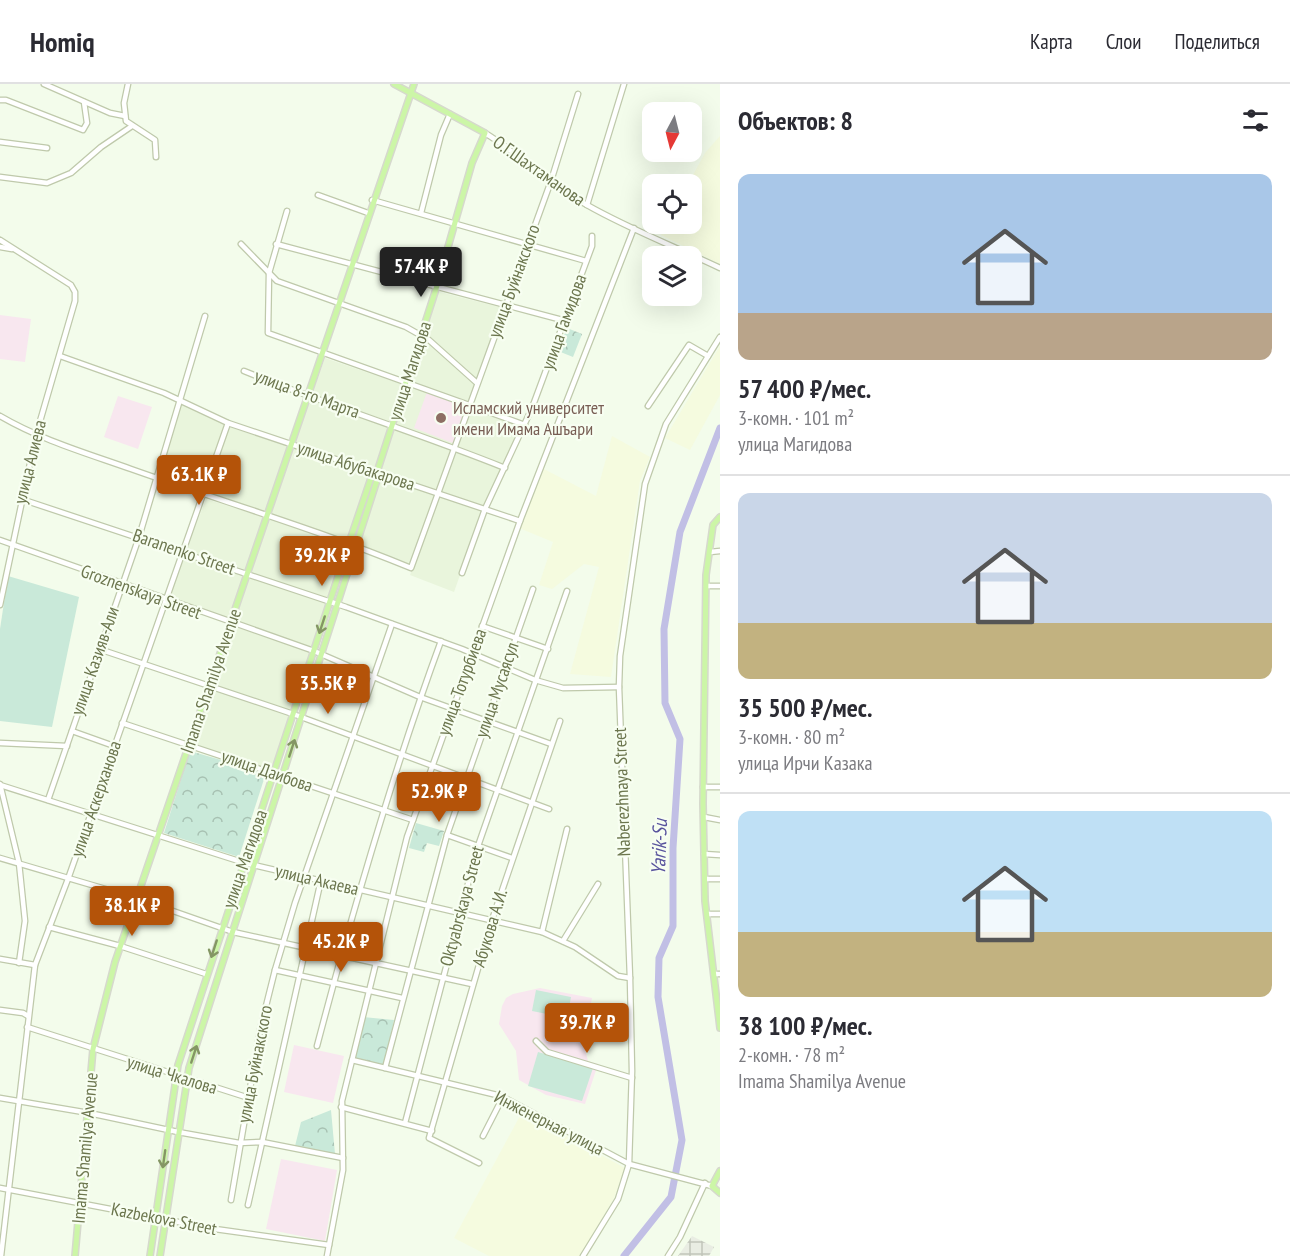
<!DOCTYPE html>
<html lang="ru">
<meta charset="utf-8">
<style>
:root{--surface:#fff;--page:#f7f7f7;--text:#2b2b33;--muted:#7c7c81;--line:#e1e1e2;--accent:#b45309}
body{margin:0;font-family:"PT Sans Narrow",sans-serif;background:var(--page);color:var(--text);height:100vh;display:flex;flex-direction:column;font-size:22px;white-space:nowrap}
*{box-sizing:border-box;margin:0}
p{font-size:20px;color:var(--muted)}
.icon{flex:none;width:33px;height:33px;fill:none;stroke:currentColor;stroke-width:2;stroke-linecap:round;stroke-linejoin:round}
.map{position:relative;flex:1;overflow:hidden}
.sheet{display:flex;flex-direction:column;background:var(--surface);width:570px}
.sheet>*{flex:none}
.needle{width:39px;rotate:187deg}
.controls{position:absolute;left:642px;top:18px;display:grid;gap:12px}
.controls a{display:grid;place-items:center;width:60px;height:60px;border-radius:12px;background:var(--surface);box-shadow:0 6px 24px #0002;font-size:30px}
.price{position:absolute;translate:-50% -51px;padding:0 14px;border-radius:6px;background:var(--accent);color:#fff;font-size:20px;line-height:39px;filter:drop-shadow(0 2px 3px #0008)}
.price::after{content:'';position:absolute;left:50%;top:36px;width:18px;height:14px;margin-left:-9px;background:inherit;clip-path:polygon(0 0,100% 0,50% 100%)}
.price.selected{background:#222;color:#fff}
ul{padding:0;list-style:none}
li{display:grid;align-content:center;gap:12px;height:318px;padding:0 18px}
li+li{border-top:2px solid var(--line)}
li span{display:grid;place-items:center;height:186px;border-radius:12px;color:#555}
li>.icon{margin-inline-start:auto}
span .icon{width:108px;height:108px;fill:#fffc;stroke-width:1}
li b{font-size:26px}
h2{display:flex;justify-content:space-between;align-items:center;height:72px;padding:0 18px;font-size:26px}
header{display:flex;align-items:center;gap:36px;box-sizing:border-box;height:84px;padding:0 30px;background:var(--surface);border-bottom:2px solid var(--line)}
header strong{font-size:28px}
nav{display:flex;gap:33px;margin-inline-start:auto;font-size:21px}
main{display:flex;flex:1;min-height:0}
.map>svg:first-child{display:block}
.residential{fill:#e9f5dc}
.commercial{fill:#f5fbdf}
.industrial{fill:url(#industrial-grid)}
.education{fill:#f8e7ef}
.grass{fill:#c9e9d9}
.forest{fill:url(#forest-crowns)}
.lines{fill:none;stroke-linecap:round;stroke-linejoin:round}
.river{stroke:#c1bfe5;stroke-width:7}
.minor-casing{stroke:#bfc9ab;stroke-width:7}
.major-casing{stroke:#d6d9cd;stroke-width:8}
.minor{stroke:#fff;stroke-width:4.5}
.major{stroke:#ccf6a7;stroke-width:5}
.oneway{stroke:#849664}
.education-dot{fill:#8d6e63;stroke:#f7fef1;stroke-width:2}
.labels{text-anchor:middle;stroke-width:4.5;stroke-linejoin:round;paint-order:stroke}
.street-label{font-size:18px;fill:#6c764e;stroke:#f7fef1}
.education-label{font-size:18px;fill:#785e54;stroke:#f7fef1;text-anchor:start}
.water-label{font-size:20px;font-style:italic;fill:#58539d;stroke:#f7fef1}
</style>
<header>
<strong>Homiq</strong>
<nav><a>Карта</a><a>Слои</a><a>Поделиться</a></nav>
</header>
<main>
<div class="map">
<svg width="720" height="1172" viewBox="0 0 720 1172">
<defs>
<pattern id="industrial-grid" width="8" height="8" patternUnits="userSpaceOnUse" patternTransform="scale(1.5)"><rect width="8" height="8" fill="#e9ede3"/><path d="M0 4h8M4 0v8" fill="none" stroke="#c1c5ba"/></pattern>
<pattern id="forest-crowns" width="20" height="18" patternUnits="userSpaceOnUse" patternTransform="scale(1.5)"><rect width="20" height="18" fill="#c9e9d9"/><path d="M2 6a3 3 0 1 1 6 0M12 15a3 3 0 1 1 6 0" fill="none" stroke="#a7c1b2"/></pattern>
</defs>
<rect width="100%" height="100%" fill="#f3fceb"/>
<!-- residential -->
<g class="residential">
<path d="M 436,207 L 503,224 L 468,321 L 408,298 Z"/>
<path d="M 325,274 L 404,301 L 391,338 L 312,311 Z"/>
<path d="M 407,301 L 468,323 L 453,361 L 394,341 Z"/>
<path d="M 309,314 L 390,342 L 376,385 L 293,359 Z"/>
<path d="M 181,320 L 226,340 L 202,408 L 158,393 Z"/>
<path d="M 469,324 L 523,343 L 505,383 L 456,363 Z"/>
<path d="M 229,343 L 287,362 L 265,429 L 206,410 Z"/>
<path d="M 394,344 L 451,365 L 437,406 L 379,387 Z"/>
<path d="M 293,363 L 372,389 L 348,457 L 271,431 Z"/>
<path d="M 456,367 L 503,385 L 485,423 L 440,408 Z"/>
<path d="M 379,390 L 435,410 L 410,481 L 358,461 Z"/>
<path d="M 439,412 L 483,426 L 454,508 L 410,491 Z"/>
<path d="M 206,415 L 263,433 L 246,486 L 186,466 Z"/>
<path d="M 269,434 L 347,460 L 329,515 L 251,489 Z"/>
<path d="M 184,471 L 244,491 L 228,536 L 169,516 Z"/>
<path d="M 250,492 L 327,518 L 313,566 L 234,539 Z"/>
<path d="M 232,542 L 312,568 L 293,627 L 213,601 Z"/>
<path d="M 211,605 L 291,631 L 273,687 L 194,661 Z"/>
</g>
<!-- commercial -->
<g class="commercial">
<path d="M 720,52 L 720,180 L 661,151 L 667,140 L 692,140 L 692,100 L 688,100 L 705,69 Z"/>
<path d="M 720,262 L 720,311 L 690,366 L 665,354 Z"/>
<path d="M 612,352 L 650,373 L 640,397 L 611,593 L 570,590 L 599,483 L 584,480 L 552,505 L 539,501 L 553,458 L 519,444 L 542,384 L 596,412 Z"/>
<path d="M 522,1028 L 625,1084 L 614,1114 L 580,1172 L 489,1172 L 454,1154 Z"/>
</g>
<!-- industrial -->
<path class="industrial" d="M 692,1152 L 714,1163 L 709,1172 L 678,1172 Z"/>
<!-- education -->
<g class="education">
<path d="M 0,231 L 31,235 L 25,278 L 0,275 Z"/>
<path d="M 427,308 L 467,323 L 458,361 L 414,344 Z"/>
<path d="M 118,312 L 152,323 L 138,365 L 104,353 Z"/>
<path d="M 540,904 L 592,914 L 583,957 L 588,977 L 598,980 L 585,1020 L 546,1011 L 519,996 L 516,967 L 499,940 L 502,922 L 506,914 L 513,910 Z"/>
<path d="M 294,961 L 344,972 L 333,1019 L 284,1008 Z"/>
<path d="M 281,1075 L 337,1086 L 325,1157 L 266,1145 Z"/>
</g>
<!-- grass -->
<g class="grass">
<path d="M 8,492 L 79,513 L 52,643 L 0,637 L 0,545 Z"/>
<path d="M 536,906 L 571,913 L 567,934 L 532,927 Z"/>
<path d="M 538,968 L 593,984 L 582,1017 L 528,1002 Z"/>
</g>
<!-- forest -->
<g class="forest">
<path d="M 567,244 L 582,250 L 573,273 L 558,267 Z"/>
<path d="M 190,667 L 266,689 L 239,773 L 164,749 Z"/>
<path d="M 416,739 L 444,747 L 439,762 L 427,759 L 424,768 L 409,764 Z"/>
<path d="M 363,933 L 394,936 L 384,982 L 354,975 Z"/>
<path d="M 331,1026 L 335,1070 L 295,1062 L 301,1038 Z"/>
</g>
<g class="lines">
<!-- river -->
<path class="river" d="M 624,1172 L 671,1113 L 682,1056 L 658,913 L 659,874 L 673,842 L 673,764 L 680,655 L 665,619 L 664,545 L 680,448 L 720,344"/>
<defs>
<g id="minor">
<path d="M 44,0 L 110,29 L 125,32"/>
<path d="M 128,0 L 124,19 L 126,37 L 155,56 L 156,73"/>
<path d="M 0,16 L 6,16 L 83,46 L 87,39 L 84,18"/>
<path d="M 485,49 C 521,71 550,101 587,121 C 629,145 676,163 720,184"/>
<path d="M 0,58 L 47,64"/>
<path d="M 0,93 L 47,99 L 71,89 L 101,63 L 132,42"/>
<path d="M 318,111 L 368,129"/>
<path d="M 372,116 L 586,177"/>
<path d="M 587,121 L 624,0"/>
<path d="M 287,127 L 269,189 L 268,249 L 525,341"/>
<path d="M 421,129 L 441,51 L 450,30"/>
<path d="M 0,156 L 71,201 L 75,208 L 75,217 L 36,351 L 0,521"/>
<path d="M 241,160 L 277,197 L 406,243 L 429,256 L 477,299"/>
<path d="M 276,160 L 566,237"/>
<path d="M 0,163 L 12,165"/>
<path d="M 60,272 L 164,309 L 228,339 L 520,437"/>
<path d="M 244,287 C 330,322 418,349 505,384"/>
<path d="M 648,322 L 689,261 L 708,272"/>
<path d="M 0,332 C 41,356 86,369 131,385 C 224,418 319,446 411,484 L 551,97 L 578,10"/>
<path d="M 21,415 L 346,523 L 462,565 L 535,596 L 563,604 L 619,603"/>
<path d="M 0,456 L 314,567 L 420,613 L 551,660"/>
<path d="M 710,468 L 720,467"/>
<path d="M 462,489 L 485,425 L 532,324 L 592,162 L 592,152"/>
<path d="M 706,502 L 720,502"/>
<path d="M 482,542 L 548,565"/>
<path d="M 99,565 L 293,630 L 549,725"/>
<path d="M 122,639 L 413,736"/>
<path d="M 72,647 L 114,662"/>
<path d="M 0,659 L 67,662"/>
<path d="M 0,700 L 19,779 L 25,837 L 19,879"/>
<path d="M 0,701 L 245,779 L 542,848 L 575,863 L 618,892 L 630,894"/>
<path d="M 703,703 L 720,703"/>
<path d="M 48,716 L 139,453 L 205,232"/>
<path d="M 704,733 L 720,736"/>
<path d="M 447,751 L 512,774"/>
<path d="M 704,770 L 720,771"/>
<path d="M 0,774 L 136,814 L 233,848 L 472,900"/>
<path d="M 705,795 L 720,795"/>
<path d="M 707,830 L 720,830"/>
<path d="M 49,843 L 120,862 L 206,890"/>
<path d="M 542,848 L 567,745"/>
<path d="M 563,857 L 598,800"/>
<path d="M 0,875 L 35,881"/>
<path d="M 275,886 L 402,914"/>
<path d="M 714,890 L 720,890"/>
<path d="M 0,926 L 23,929 L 28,932"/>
<path d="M 27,943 L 249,1014"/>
<path d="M 536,957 L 547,968 L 632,994"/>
<path d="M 317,962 C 353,825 392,690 441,557"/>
<path d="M 352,976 L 501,1012 L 629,1080 L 712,1102"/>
<path d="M 385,984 L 447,751 L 533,505"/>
<path d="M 0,1014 L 89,1029 L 178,1048 L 239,1059 L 262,1058 L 343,1074"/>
<path d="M 341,1023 L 432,1047"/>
<path d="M 405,1039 L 478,762 L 567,507"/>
<path d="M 483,1052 L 503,1013"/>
<path d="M 479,1079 L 429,1054 L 492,836 L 560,637"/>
<path d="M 0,1104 L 215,1145 L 329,1161"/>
<path d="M 231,1116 L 260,946 L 275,886 L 295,819 L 392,540"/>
<path d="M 248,1121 L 321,796"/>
<path d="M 1,1172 L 35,881 L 68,795 L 228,339"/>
<path d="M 327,1172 L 343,1086 L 342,1017 L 407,753 L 520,437 L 634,144"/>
<path d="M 583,1172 L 618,1115 L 629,1080 L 632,987 L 630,894 L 619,603 L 620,572 L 645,400 L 666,340 L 720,253"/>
<path d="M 668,1172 L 680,1153 L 705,1099"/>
</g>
<g id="major">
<path d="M 720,433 L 713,441 L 706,491 L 703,720 L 705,817 L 720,944"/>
<path d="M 720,1087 L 712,1102 L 720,1109"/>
<path d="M 75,1172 L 93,965 L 115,878 L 414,0"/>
<path d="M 150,1172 L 178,981 L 349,459 L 371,394 L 377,388"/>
<path d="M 160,1172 L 189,984 L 377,396 L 377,388 L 436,205 L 472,79 L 485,49 L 394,0"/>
</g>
</defs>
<!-- minor casing -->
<use href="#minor" class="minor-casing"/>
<!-- major casing -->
<use href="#major" class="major-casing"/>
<!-- minor -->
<use href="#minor" class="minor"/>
<!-- major -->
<use href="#major" class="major"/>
</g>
<!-- one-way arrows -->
<defs><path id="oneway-shaft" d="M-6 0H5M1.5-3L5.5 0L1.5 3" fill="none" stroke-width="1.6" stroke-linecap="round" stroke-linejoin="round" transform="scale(1.5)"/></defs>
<g class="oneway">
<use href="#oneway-shaft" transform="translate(322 541) rotate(108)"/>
<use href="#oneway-shaft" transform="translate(292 664) rotate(-72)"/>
<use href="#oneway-shaft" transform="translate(214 865) rotate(108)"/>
<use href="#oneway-shaft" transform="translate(194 970) rotate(-72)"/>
<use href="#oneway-shaft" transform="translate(164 1075) rotate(98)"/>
</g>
<!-- markers -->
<circle class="education-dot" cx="441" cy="334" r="6"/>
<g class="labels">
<!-- street labels -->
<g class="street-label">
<text transform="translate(539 87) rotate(35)" y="6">О.Г.Шахтаманова</text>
<text transform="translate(514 197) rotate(-70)" y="6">улица Буйнакского</text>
<text transform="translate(564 238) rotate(-70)" y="6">улица Гамидова</text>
<text transform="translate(410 287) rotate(-72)" y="6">улица Магидова</text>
<text transform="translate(307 310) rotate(20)" y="6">улица 8-го Марта</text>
<text transform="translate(30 378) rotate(-76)" y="6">улица Алиева</text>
<text transform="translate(356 382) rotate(18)" y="6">улица Абубакарова</text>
<text transform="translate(184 468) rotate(19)" y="6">Baranenko Street</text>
<text transform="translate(141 508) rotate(20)" y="6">Groznenskaya Street</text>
<text transform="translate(95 577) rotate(-71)" y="6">улица Казияв-Али</text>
<text transform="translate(211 597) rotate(-71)" y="6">Imama Shamilya Avenue</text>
<text transform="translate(462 598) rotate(-70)" y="6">улица Тотурбиева</text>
<text transform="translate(497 606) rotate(-71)" y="6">улица Мусаясул</text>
<text transform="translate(267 687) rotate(19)" y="6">улица Даибова</text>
<text transform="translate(622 708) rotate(-92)" y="6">Naberezhnaya Street</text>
<text transform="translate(96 715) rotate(-71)" y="6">улица Аскерханова</text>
<text transform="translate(245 775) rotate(-71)" y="6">улица Магидова</text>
<text transform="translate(317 796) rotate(13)" y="6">улица Акаева</text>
<text transform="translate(462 822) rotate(-75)" y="6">Oktyabrskaya Street</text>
<text transform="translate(490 844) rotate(-73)" y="6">Абукова А.И.</text>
<text transform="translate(255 980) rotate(-79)" y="6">улица Буйнакского</text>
<text transform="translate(172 991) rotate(17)" y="6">улица Чкалова</text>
<text transform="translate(549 1039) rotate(27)" y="6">Инженерная улица</text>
<text transform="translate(85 1064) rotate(-85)" y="6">Imama Shamilya Avenue</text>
<text transform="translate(164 1135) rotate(11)" y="6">Kazbekova Street</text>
</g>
<!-- education labels -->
<g class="education-label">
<text x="453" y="330">Исламский университет<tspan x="453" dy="21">имени Имама Ашъари</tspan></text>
</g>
<!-- water labels -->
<g class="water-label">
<text transform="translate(659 763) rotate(-88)" y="7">Yarik-Su</text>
</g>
</g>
</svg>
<div class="controls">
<a><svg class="needle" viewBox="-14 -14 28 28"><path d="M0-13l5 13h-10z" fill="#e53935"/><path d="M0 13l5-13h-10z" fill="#7c7c81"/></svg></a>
<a><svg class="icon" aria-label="locate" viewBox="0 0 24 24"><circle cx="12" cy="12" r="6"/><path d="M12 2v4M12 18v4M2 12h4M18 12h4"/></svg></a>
<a><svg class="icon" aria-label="layers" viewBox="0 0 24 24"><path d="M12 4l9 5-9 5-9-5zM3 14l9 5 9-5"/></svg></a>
</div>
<b class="price selected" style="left:421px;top:214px">57.4K ₽</b>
<b class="price" style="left:199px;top:422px">63.1K ₽</b>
<b class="price" style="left:322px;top:503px">39.2K ₽</b>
<b class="price" style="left:328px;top:631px">35.5K ₽</b>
<b class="price" style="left:439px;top:739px">52.9K ₽</b>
<b class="price" style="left:132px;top:853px">38.1K ₽</b>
<b class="price" style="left:341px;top:889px">45.2K ₽</b>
<b class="price" style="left:587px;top:970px">39.7K ₽</b>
</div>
<section class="sheet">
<h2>Объектов: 8<svg class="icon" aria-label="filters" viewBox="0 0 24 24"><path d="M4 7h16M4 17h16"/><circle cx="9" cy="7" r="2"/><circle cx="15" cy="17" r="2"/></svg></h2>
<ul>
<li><span style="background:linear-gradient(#a9c7e8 75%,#b9a48a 0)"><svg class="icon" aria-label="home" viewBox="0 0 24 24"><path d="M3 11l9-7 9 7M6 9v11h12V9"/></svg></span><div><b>57 400 ₽/мес.</b><p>3-комн. · 101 m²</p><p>улица Магидова</p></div></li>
<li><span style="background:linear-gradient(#c9d6e8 70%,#c2b280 0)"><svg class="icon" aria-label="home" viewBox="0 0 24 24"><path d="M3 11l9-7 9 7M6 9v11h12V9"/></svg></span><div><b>35 500 ₽/мес.</b><p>3-комн. · 80 m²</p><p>улица Ирчи Казака</p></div></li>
<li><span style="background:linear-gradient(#bfe0f5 65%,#c2b280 0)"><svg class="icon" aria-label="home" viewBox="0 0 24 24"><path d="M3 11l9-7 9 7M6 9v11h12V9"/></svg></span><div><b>38 100 ₽/мес.</b><p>2-комн. · 78 m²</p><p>Imama Shamilya Avenue</p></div></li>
</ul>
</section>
</main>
